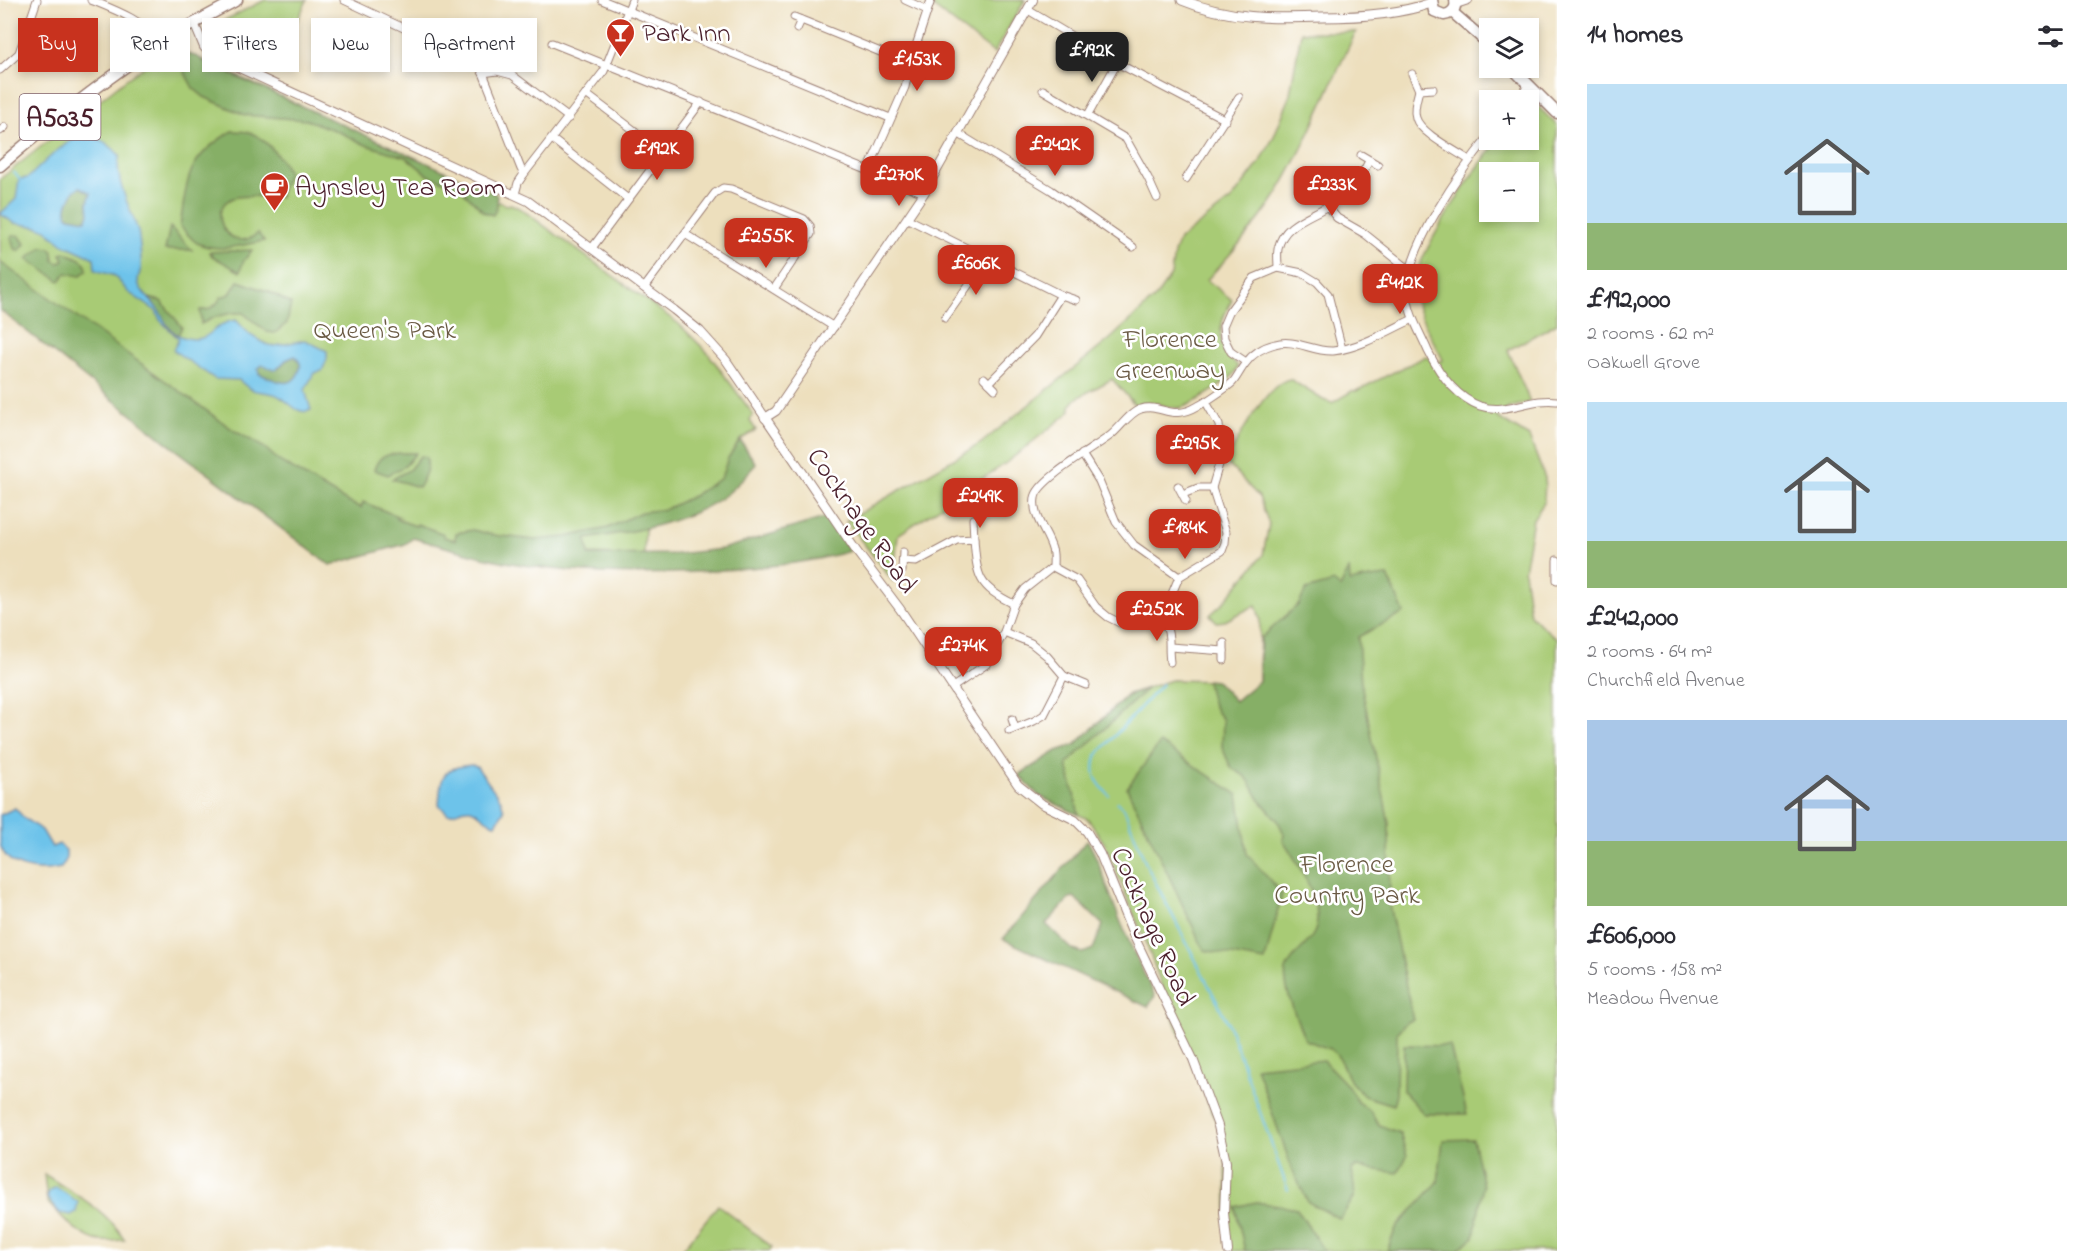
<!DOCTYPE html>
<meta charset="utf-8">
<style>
:root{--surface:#fff;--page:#f7f7f7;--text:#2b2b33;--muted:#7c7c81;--accent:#c8321e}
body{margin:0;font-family:"Indie Flower",sans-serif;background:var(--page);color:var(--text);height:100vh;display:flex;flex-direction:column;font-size:22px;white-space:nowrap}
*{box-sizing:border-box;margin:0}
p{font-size:20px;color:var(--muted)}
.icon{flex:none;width:33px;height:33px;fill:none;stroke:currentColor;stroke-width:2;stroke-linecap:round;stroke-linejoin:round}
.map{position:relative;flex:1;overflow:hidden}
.drawer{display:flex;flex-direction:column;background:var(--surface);width:540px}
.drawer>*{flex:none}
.top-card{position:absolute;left:18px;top:18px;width:570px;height:54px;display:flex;gap:12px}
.tools{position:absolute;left:1479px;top:18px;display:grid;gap:12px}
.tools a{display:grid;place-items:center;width:60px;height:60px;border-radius:0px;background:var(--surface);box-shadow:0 3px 9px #0003;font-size:30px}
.price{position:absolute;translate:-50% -51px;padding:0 14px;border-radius:12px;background:var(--accent);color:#fff;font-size:20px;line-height:39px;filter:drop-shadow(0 2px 3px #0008)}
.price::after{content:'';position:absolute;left:50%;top:36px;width:18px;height:14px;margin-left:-9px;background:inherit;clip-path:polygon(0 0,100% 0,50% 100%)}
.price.active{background:#222;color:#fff}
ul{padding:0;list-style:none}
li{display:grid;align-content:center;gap:12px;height:318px;padding:0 30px}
li span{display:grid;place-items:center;height:186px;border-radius:0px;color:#555}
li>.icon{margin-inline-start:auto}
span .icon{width:108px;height:108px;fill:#fffc;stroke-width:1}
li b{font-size:26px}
h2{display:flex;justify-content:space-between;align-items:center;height:72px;padding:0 30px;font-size:26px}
.pill{padding:0 21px;border-radius:0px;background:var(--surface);box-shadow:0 3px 9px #0003;font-size:21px;line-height:54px}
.pill.active{background:var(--accent);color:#fff}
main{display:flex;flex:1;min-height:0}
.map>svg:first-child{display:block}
.green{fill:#a8cb74;stroke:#797550;stroke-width:1.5;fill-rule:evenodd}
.forest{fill:#86af66;stroke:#686748;stroke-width:1.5;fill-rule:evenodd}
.water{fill:#6dc3ea;stroke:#5c718a;stroke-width:1.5;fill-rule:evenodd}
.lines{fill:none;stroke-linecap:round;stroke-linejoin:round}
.stream{stroke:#6dc3ea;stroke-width:2}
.minor-casing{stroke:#9c7f74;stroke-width:9}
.tertiary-casing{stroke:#9c7f74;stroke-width:10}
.secondary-casing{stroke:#9c7f74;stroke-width:11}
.primary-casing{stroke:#9c7f74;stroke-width:13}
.minor{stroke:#fff;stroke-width:7}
.tertiary{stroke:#fff;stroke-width:8}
.secondary{stroke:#fff;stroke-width:9}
.primary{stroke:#fff;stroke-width:10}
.labels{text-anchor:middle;stroke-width:5;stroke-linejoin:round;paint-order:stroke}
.shield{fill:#fff;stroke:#80626b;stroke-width:1.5}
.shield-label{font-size:26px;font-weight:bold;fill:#4a1f2b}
.poi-label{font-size:27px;fill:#4a1f2b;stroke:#fff;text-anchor:start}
.park-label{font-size:27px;fill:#6b5b45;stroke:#fff}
.street-label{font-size:27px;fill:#4a1f2b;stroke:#fff}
</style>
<main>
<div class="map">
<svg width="1557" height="1251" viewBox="0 0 1557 1251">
<rect width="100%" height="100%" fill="#fff"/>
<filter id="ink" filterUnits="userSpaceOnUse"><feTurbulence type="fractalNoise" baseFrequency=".0167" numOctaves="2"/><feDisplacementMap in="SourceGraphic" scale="12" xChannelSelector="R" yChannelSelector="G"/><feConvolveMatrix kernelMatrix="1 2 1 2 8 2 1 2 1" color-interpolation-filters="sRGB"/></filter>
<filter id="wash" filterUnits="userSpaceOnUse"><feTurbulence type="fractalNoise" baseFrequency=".008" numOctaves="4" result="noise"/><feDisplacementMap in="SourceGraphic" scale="24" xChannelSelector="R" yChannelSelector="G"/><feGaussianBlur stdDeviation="1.35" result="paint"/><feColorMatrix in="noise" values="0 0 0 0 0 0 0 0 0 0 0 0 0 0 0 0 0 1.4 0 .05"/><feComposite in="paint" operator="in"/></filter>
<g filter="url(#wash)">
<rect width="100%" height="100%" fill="#eddfbd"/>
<!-- green -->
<g class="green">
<path d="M 265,0 L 307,0 L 273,73 L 219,51 L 213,45 L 213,31 L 217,24 Z"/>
<path d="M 936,0 L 1025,0 L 994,53 L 933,7 Z"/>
<path d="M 1301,32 L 1356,32 C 1331,81 1312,134 1284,182 C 1264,218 1235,249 1207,280 L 1232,300 C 1217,325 1215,346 1238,366 C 1236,370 1234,375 1230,378 C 1222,385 1187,409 1177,408 C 1163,407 1149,398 1136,406 L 1112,379 L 1077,398 L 1070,406 L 1070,412 L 1006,463 L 898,535 L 893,581 L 846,521 L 980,444 L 1109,340 L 1156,297 L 1171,275 L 1174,253 L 1179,240 L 1232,199 L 1261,161 L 1274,136 L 1289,99 Z"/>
<path d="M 166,55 L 168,62 L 183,61 L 185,57 L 189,55 L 201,59 L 380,143 L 496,201 L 507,205 L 511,204 L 521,209 L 679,324 L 708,353 L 753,414 L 750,421 L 756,430 L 740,440 L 756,464 L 728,493 L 694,513 L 645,529 L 644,555 L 578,554 L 589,555 L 574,571 L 506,562 L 413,538 L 405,544 L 330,565 L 166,442 L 0,310 L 0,179 L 125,80 L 158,57 Z"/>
<path d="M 1529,98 L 1557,125 L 1557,323 L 1508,350 L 1530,402 L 1509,408 L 1495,416 L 1529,437 L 1545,478 L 1544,503 L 1533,519 L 1524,571 L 1530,615 L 1557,639 L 1557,1251 L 1228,1251 L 1226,1162 L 1218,1126 L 1175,1023 L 1149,951 L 1105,844 L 1088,819 L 1039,796 L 1019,775 L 1057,751 L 1075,745 L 1128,694 L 1172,680 L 1216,681 L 1235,701 L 1259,681 L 1260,619 L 1256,605 L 1225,621 L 1217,622 L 1210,615 L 1222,604 L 1263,555 L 1269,524 L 1259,497 L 1226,462 L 1228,451 L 1232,451 C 1241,433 1269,382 1290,379 L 1323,400 L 1332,403 L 1352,391 L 1356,391 L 1426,356 L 1437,363 L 1443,360 C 1433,339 1417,315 1414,292 C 1410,261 1478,166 1498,140 L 1528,140 L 1527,100 ZM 1490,172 L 1528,172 L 1528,212 L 1490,212 Z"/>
<path d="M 44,1174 C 73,1193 106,1209 125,1240 C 117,1240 108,1242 101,1241 C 82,1240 59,1214 47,1202 Z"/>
<path d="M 718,1205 L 772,1247 L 769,1251 L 681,1251 Z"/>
</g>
<!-- forest -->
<g class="forest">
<path d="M 188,54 L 198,57 L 204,62 L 496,194 C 499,200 497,209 493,215 L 484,212 L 459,187 L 428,175 L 406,157 L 366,145 L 339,132 L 307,120 L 245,115 L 204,97 L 193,88 L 184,71 L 183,61 Z"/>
<path d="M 232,131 C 238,131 246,131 251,133 C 267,139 279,157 288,171 C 287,180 281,187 280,197 C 268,197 249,195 237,197 C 202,204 228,259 258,233 L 264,241 C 243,245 217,253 197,243 C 191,239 185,231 180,226 C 188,176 186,159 232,131 Z"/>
<path d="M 80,187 L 91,193 L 88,203 L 89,214 L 86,220 L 69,217 C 63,210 70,198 74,190 Z"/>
<path d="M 170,227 L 192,250 L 165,250 Z"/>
<path d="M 19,235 L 25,244 L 19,251 L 14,248 L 11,238 L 13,236 Z"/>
<path d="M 42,247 L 50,248 L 53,252 L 54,260 L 58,263 L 62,262 L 64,259 L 61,254 L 64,252 C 74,256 86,259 87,270 L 80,276 L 66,273 L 60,281 L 27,259 Z"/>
<path d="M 252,250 L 243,262 L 240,272 L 212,256 L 209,252 Z"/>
<path d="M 0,262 L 235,431 L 265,448 L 279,461 L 346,501 L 361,508 L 363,502 L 402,518 L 397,516 L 396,519 L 416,526 L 417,524 L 444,534 L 444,537 L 455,540 L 456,533 L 473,530 L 493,535 L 535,540 L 566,537 L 608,528 L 641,512 L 666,509 L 693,496 L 721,478 L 728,458 L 740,440 L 756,464 C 747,474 737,486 727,494 C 686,524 635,531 586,539 L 589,555 L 676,554 L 722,549 L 828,517 L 850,551 C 813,562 775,566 737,569 C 660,576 582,577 506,562 C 474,556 443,546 413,538 L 405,544 L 330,565 L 166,442 L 0,310 Z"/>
<path d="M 238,281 L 270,292 L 291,304 L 287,323 L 275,333 L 267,332 L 243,313 L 232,313 L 215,317 L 201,324 L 200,310 C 211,311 217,305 221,297 L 230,294 Z"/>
<path d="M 149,298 L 161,301 L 182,327 L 178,335 C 164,327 159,310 149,298 Z"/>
<path d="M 295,356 C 301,363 302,366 298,374 C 290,391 272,378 259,374 L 258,369 L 262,365 L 278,369 L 286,360 Z"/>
<path d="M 401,453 L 416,453 L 405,466 L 388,475 L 374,470 C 379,454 386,455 401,453 Z"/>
<path d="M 420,456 L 426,457 C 430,467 424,477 419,487 L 392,479 L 409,470 Z"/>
<path d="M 1349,568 L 1350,582 L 1370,578 L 1388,576 L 1404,613 L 1358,637 L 1361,683 L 1389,823 L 1390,909 L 1413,1020 L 1407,1022 L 1397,1032 L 1396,1094 L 1393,1105 L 1364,1096 L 1351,1082 L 1337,1055 L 1330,1049 L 1305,1040 C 1299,1024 1282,987 1286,970 C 1291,955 1307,947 1314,933 C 1327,907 1297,862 1283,840 L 1284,834 L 1278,821 L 1259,799 L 1249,781 L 1245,776 L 1231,768 L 1222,747 L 1223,720 C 1212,708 1209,695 1207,680 L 1216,681 L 1235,701 L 1259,681 L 1261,638 L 1299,604 L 1306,590 L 1334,582 L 1340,588 Z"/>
<path d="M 1147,689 L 1067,764 L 1079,815 L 1039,796 L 1019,775 L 1057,751 L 1075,745 L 1127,696 Z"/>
<path d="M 1160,743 L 1238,795 L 1247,854 L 1282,894 L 1265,961 L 1204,950 L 1127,788 Z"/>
<path d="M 1087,840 C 1101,862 1106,887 1116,910 C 1127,939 1141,968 1155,996 L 1148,1007 L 1003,939 ZM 1074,897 L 1103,925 L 1093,949 L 1083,953 L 1073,950 L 1046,924 L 1070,898 Z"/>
<path d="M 1404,1045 L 1450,1046 L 1467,1114 L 1424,1114 L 1403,1091 Z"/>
<path d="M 1323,1060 L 1346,1084 L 1358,1102 L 1371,1112 L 1379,1125 L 1400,1133 L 1407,1156 L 1398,1173 L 1356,1167 L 1352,1169 L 1355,1196 L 1340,1219 L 1308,1202 L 1292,1169 L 1256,1067 Z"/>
<path d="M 1473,1139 L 1483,1186 L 1474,1237 L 1456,1251 L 1387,1251 L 1396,1228 L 1438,1182 L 1443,1140 Z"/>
<path d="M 1256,1202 L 1297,1209 L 1324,1251 L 1245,1251 L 1235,1207 Z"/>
</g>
<!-- water -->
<g class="water">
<path d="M 88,134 C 102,139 111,145 120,156 C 112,175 132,212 138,231 C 139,235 142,264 141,268 C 140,274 136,279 139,285 C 143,294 151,300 156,307 C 165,318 167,333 183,337 C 212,346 210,323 236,320 L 250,335 L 268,345 L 275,346 L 305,340 L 327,351 L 327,359 L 322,371 L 314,373 L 305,390 L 311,410 C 296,417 288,398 274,394 C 256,389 256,396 239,380 L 215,379 L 173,350 L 179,339 L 160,320 L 156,311 L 128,292 L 115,276 L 95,270 L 94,258 L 63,244 L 46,230 L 39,227 L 14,223 L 0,214 L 16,199 L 19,179 L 28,178 C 42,164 68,137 88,134 ZM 80,187 L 91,193 L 88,202 L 89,214 L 86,220 L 69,217 C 63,210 70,198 74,191 ZM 295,356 C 301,363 302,366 298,374 C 290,391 272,378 259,374 L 258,369 L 262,365 L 276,370 L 286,360 Z"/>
<path d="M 472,765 L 477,767 L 501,800 L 504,811 L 496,824 C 485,823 481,812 471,809 C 462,807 456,814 448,814 L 439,805 C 441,777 441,767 472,765 Z"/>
<path d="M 15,808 L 25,819 L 42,830 L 52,847 L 59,844 L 66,850 L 66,860 L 61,868 C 39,873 7,870 0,844 C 0,835 0,823 0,815 Z"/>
<path d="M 56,1187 L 78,1202 L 76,1212 L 71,1215 L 60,1213 L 47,1198 L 49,1192 Z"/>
</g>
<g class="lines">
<!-- stream -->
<g class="stream">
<path d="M 14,172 L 21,181"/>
<path d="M 1109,795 C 1096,782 1091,774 1096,756 L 1162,684"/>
<path d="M 1117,802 L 1124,808 L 1146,864 L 1228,1023 L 1288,1190"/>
</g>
</g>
</g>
<g filter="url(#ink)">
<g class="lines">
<defs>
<g id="minor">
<path d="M 91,0 C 118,11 142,20 161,42"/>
<path d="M 344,0 L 476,62 L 483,73 L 521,169 L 524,174"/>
<path d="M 602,0 L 890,118"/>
<path d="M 905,0 L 927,10"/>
<path d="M 1028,10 L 1117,63 L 1226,120"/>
<path d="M 794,17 L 910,64"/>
<path d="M 30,25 L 81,44"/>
<path d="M 797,29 L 801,20"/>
<path d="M 552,43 L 924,193"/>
<path d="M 0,70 L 19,53 L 37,0"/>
<path d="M 483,73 L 497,71 L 512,75 L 569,118"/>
<path d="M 1412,74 L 1419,90"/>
<path d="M 1433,89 L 1419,90 C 1417,99 1413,109 1416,118 C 1420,133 1456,151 1469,160"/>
<path d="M 1043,90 L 1126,139 L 1148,178 L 1157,198"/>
<path d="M 586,94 L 663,152"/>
<path d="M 1517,100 L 1529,85"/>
<path d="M 1088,115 L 1117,63"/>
<path d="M 0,131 L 5,127"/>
<path d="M 959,134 L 1051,190 L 1133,247"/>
<path d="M 1490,135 C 1461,170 1408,245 1407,291 C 1407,312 1420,332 1428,351 C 1439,373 1456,397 1480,406 C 1506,415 1531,397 1557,401"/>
<path d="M 552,139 L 628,199"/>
<path d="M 1361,155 L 1378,165"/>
<path d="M 868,171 L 905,87 L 910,64 L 931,0"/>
<path d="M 1186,179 L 1239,97"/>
<path d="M 515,194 L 518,183 L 524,174 L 604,71 L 632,0"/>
<path d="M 1327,206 L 1337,218 L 1365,234 L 1410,270"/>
<path d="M 908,219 L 1061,295 L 1076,300"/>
<path d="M 685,234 L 834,327"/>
<path d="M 592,248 L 701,102"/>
<path d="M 1278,268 C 1278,262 1277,255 1278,249 C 1283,223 1311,217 1329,205 C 1347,193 1360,180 1369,161"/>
<path d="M 644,288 L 715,193 L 723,188 L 731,189 L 804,219 L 810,226 L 811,234 L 774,289"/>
<path d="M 945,318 L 987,259"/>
<path d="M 1246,362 L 1231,352 L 1224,338 L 1223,326 L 1229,312 L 1254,278 L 1278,268 L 1302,273 L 1317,282 L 1328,294 L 1342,349"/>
<path d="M 984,378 L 995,389"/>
<path d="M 989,383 L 1035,336 L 1061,295"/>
<path d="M 1082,454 L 1099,481 L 1116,522 L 1134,545 L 1179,577"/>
<path d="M 1178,486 L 1186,501"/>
<path d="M 1183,494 L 1198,488 L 1212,488"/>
<path d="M 973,519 L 974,539"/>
<path d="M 1557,560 L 1557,580"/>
<path d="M 903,561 L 916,562 L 957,540 L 974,539 C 977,577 978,587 1014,604"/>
<path d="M 1053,567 L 1077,580 L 1096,607 L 1108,617 L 1120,623 L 1135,624 L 1158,615 L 1171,596 L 1179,577 L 1222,551 L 1225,543 L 1226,532 L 1212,488 L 1222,454 L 1219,425 L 1206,402"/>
<path d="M 1050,569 L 1053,567 C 1053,561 1054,554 1052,549 C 1047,531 1032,518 1035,498 C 1037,480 1096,447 1111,435 C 1120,428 1130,412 1141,409 C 1161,403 1171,422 1198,406 C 1206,402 1226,388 1232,383 C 1237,378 1240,370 1245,364 C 1252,354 1263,347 1275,344 C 1295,338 1312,352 1333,351 C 1360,348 1388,331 1413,319"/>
<path d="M 902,571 L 903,552"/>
<path d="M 1158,615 C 1174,633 1167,641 1170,662"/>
<path d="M 1004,632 L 1031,643 L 1047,656 L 1064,676 L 1044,715 L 1034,721 L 1009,731"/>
<path d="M 1170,647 L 1224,651"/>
<path d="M 1224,660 L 1224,643"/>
<path d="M 1064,676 L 1086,685"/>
<path d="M 953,687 L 988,663 L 1004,632 L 1014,604 L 1025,589 L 1049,570"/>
<path d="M 1012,719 L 1015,728"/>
</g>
<g id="tertiary">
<path d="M 1456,4 L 1468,0"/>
<path d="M 194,23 L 204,47 L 211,55 L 528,201 L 674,310 L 700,331 L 726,360 L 857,552 L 900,609 L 1018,785 L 1042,804 L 1075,820 L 1087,832 L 1100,854 L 1132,932 L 1193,1059 L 1218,1126 L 1226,1162 L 1224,1213 L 1228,1251"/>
<path d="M 765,418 L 776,411 L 924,193 L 1033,0"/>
</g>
<path id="secondary" d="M 1182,0 C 1227,19 1274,19 1322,17 C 1358,17 1397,15 1431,3"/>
<g id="primary">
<path d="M 1432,0 L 1434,11 L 1444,15 C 1452,14 1457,8 1455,0"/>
<path d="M 1452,12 L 1490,45"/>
<path d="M 1512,68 L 1557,113"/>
<path d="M 0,166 C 51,122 104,79 161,43 C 185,27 211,14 237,0"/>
</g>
</defs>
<!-- minor casing -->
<use href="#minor" class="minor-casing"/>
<!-- tertiary casing -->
<use href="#tertiary" class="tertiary-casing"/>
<!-- secondary casing -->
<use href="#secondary" class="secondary-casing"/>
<!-- primary casing -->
<use href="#primary" class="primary-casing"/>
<!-- minor -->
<use href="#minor" class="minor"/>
<!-- tertiary -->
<use href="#tertiary" class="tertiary"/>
<!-- secondary -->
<use href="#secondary" class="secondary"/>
<!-- primary -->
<use href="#primary" class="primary"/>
</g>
</g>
<!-- icons -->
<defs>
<symbol id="bar-pin" viewBox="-11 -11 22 30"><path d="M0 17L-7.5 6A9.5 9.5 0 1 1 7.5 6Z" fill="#c8321e" stroke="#fff"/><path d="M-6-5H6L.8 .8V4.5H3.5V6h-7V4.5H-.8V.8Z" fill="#fff"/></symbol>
<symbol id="cafe-pin" viewBox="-11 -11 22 30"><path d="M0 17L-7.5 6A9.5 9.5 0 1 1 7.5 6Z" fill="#c8321e" stroke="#fff"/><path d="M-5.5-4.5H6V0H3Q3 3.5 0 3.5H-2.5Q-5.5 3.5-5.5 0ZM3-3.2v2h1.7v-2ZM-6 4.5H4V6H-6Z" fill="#fff"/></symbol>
</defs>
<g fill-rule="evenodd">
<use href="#bar-pin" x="604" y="16" width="33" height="45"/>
<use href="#cafe-pin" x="258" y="170" width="33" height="45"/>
</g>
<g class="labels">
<!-- shield labels -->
<rect class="shield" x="19.5" y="94" width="81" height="46" rx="4.5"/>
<g class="shield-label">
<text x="60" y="126">A5035</text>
</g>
<!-- poi labels -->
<g class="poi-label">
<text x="642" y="41">Park Inn</text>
<text x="295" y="195">Aynsley Tea Room</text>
</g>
<!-- park labels -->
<g class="park-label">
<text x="385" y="338">Queen's Park</text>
<text x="1170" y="347">Florence<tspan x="1170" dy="31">Greenway</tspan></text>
<text x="1347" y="872">Florence<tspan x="1347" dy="31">Country Park</tspan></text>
</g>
<!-- street labels -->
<g class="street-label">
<text transform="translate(863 520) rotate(55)" y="9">Cocknage Road</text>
<text transform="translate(1154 926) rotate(66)" y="9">Cocknage Road</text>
</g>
</g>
</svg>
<div class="tools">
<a><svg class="icon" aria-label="layers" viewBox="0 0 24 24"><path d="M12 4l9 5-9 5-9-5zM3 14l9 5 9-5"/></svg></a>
<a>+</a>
<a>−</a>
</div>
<b class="price active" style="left:1092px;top:83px">£192K</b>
<b class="price" style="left:917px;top:92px">£153K</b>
<b class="price" style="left:1055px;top:177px">£242K</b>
<b class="price" style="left:657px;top:181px">£192K</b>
<b class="price" style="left:899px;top:207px">£270K</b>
<b class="price" style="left:1332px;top:217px">£233K</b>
<b class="price" style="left:766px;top:269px">£255K</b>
<b class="price" style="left:976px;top:296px">£606K</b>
<b class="price" style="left:1400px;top:315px">£412K</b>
<b class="price" style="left:1195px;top:476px">£295K</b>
<b class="price" style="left:980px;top:529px">£249K</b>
<b class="price" style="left:1185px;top:560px">£184K</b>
<b class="price" style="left:1157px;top:642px">£252K</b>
<b class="price" style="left:963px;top:678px">£274K</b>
<div class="top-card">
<a class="pill active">Buy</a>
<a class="pill">Rent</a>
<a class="pill">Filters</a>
<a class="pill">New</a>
<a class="pill">Apartment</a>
</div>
</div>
<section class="drawer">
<h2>14 homes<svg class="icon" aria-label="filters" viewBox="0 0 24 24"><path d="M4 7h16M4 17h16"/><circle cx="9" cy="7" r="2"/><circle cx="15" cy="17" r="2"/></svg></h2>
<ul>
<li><span style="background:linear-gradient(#bfe0f5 75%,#8fb573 0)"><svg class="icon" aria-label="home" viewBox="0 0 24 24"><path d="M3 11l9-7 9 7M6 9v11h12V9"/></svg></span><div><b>£192,000</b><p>2 rooms · 62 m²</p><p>Oakwell Grove</p></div></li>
<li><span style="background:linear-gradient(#bfe0f5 75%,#8fb573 0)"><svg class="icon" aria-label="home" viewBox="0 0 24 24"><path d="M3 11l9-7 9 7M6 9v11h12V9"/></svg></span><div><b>£242,000</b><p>2 rooms · 64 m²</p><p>Churchfield Avenue</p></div></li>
<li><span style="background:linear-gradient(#a9c7e8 65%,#8fb573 0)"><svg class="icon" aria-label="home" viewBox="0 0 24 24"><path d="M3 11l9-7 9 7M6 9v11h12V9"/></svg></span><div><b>£606,000</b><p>5 rooms · 158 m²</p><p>Meadow Avenue</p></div></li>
</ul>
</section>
</main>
